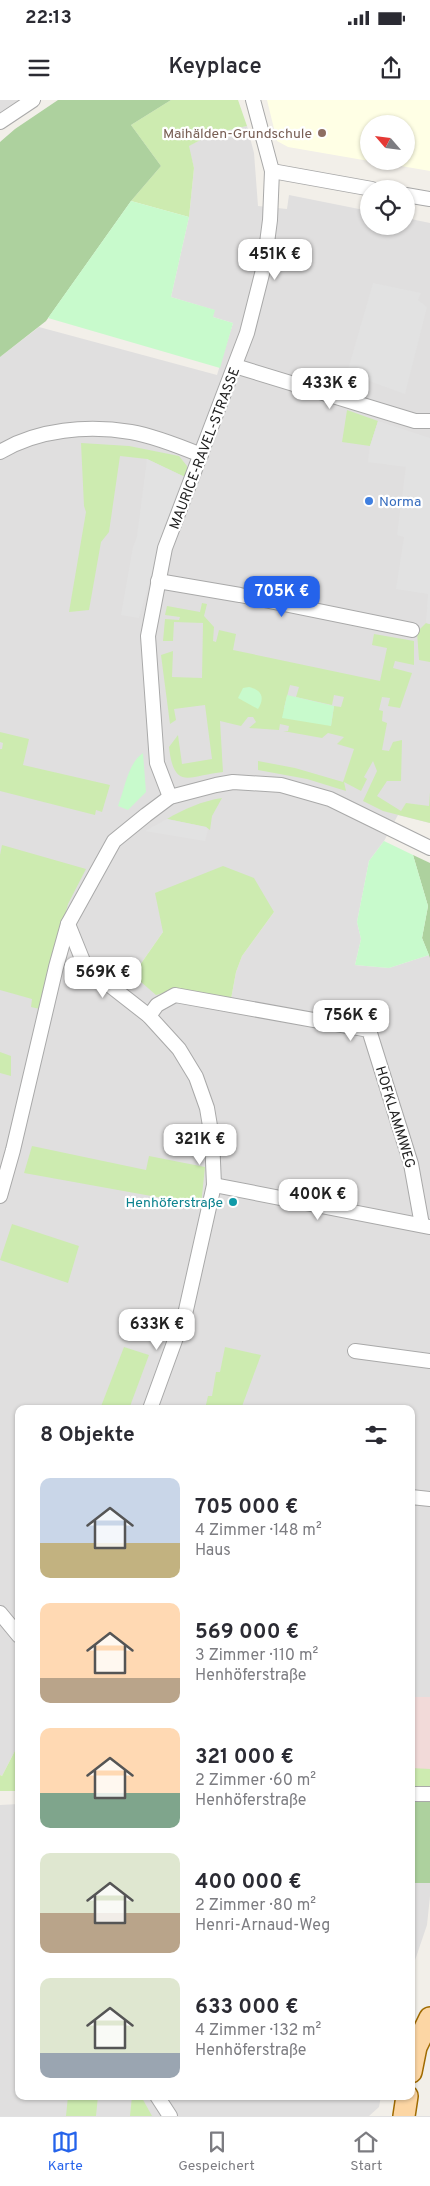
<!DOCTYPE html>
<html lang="de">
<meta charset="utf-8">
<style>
:root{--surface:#fff;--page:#f2f2f3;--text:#2b2b33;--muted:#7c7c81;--line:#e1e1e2;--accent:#2563eb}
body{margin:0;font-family:Overpass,sans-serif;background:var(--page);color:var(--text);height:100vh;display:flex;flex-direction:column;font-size:19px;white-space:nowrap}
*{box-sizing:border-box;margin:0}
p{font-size:16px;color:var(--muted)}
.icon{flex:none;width:28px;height:28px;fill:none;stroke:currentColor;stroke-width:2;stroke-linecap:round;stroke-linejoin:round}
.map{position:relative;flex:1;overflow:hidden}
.sheet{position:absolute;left:15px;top:1305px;width:400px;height:695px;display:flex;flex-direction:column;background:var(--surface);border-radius:10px;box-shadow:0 1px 4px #0004}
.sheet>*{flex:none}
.needle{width:32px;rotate:298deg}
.buttons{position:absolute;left:360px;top:15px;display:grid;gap:10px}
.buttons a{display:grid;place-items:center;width:55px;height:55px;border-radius:50%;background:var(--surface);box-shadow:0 1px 4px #0004;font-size:25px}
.price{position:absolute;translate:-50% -42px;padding:0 11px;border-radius:10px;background:#fff;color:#222;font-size:16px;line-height:32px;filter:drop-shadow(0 1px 2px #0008)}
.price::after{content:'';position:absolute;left:50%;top:30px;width:15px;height:11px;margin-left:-8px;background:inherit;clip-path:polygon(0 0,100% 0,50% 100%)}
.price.on{background:var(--accent);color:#fff}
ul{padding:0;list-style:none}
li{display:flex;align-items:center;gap:15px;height:125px;padding:0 25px}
li span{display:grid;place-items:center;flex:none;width:140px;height:100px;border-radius:10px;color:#555}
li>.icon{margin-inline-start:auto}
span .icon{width:60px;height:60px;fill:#fffc;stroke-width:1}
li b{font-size:21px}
h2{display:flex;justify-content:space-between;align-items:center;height:60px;padding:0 25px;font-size:21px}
.status{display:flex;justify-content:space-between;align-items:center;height:35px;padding:0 25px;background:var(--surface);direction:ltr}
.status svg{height:14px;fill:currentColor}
header{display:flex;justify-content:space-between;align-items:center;height:65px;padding:0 25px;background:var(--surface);font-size:22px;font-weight:600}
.tabs{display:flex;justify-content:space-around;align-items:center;height:70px;border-top:1px solid var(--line);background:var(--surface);font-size:14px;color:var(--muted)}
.tabs a{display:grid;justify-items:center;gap:2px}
.tabs .on{color:var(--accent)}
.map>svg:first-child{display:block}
.residential{fill:#e0dfdf;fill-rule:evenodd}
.commercial{fill:#f2dad9}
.education{fill:#ffffe5}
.grass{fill:#cdebb0;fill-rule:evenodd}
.forest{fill:#add19e}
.park{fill:#c8facc}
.parking{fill:#e2e2e2}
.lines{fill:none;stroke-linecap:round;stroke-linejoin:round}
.minor-casing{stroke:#a9a9a9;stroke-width:16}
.primary-casing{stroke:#a06b00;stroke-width:24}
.minor{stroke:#fff;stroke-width:14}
.primary{stroke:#fcd6a4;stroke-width:21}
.education-dot{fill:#8d6e63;stroke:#fff;stroke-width:2}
.shop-dot{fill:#3f7fe0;stroke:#fff;stroke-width:2}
.culture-dot{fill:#0f9aa8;stroke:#fff;stroke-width:2}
.labels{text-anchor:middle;stroke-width:4.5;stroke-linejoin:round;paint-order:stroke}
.education-label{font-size:14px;fill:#785e54;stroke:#fff;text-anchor:end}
.street-label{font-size:14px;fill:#222;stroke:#fff}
.shop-label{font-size:14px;fill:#366cbe;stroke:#fff;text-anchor:start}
.culture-label{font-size:14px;fill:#0d838f;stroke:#fff;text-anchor:end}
</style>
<div class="status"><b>22:13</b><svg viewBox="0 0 49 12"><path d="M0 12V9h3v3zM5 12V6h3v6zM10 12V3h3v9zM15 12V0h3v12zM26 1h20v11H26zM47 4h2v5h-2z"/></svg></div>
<header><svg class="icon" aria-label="menu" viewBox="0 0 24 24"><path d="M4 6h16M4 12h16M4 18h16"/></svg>Keyplace<svg class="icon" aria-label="share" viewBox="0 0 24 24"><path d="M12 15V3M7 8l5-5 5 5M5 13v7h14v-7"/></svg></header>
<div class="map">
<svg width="430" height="2016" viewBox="0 0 430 2016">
<rect width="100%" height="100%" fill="#f2efe9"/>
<!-- residential -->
<g class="residential">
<path d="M 0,0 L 19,0 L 0,14 Z"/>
<path d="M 247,26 L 254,53 L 258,106 L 287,109 L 289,95 L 369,111 L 369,126 L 406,126 L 406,118 L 430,123 L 430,723 L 398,715 L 384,741 L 369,761 L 357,822 L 361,839 L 355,865 L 389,868 L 429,855 L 430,858 L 430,1796 L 427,1825 L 411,1872 L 411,1309 L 19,1309 L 19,1643 L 2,1676 L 0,1675 L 0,257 L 39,227 L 217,275 L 233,223 L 213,217 L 214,210 L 171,197 L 189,117 L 194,68 L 188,46 L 212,34 ZM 274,812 L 242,856 L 236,872 L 231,899 L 178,889 L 133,875 L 163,832 Z"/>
<path d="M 19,1704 L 19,1996 L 381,1996 L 379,2007 L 369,2016 L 0,2016 L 0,1705 Z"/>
</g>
<!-- commercial -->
<rect class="commercial" x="411" y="1597" width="19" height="97"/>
<!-- education -->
<path class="education" d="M 267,0 L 430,0 L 430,71 L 372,61 L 406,61 L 406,24 L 369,24 L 369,61 L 288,47 L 277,41 Z"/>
<!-- grass -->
<g class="grass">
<path d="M 171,0 L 238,0 L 247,26 L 212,34 L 189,46 L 194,68 L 189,117 L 131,101 L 161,66 L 131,25 Z"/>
<path d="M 347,310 L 378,321 L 370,346 L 342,342 Z"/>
<path d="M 81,343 L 129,346 L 179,356 L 187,366 L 187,378 L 147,359 L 120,356 L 109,432 L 101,442 L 89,510 L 69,512 L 86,412 L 84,406 Z"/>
<path d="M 202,503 L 207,504 L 204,516 L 214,527 L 213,541 L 216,542 L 219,530 L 236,534 L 233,550 L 380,581 L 387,548 L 372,545 L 374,534 L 414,541 L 414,565 L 395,561 L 393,568 L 412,573 L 400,608 L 388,606 L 390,598 L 382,597 L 379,610 L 383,611 L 382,621 L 387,623 L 382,650 L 389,651 L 393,642 L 402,640 L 401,681 L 387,681 L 377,696 L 401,711 L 406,703 L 429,706 L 430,692 L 430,723 L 383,711 L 363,701 L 377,671 L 373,661 L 364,677 L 367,679 L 361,691 L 344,682 L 346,691 L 307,679 L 258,670 L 258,661 L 295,668 L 343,682 L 354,649 L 337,644 L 344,637 L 328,633 L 322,638 L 283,631 L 288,631 L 289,626 L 280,624 L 279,630 L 249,628 L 256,622 L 253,617 L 248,617 L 241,626 L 220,621 L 223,672 C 190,675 174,692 169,647 L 178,635 L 182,664 L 212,659 L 205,605 L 174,609 L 176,620 L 170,624 L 161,555 L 173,551 L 172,577 L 202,578 L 203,523 L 174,522 L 173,541 L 163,541 L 165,519 L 179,520 L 180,517 L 165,515 L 167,506 L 200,512 ZM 290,585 L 299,587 L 296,597 L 332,605 L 334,595 L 344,597 L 341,607 L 334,606 L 331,626 L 284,608 Z"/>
<path d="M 426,523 L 430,524 L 430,562 L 419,560 L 417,532 Z"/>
<path d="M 0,632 L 29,639 L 23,665 L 110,685 L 102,712 L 96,710 L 95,715 L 0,691 L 0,649 L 2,649 L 3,643 L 0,642 Z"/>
<path d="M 222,698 L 212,716 L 210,730 L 206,727 L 167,719 C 184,709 202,701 222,698 Z"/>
<path d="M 2,745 L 86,769 L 68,804 L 40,909 L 31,907 L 32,899 L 0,890 L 0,755 Z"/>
<path d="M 223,766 L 254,778 L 274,812 L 242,856 L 236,872 L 231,899 L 178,889 L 156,895 L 133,875 L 163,832 L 155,793 Z"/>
<path d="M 0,952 L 11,956 L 11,976 L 0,973 Z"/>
<path d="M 32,1046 L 146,1070 L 149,1056 L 205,1067 L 201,1105 L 24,1073 Z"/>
<path d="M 12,1124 L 79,1146 L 68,1183 L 0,1160 Z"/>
<path d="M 124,1247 L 149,1255 L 129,1309 L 100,1309 Z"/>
<path d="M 225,1247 L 261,1255 L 241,1309 L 205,1309 L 208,1296 L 212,1296 L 216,1272 L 220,1272 Z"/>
<path d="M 19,1643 L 19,1691 L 0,1691 L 0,1675 L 2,1676 Z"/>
<path d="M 411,1668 L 430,1669 L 430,1694 L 411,1694 Z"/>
<path d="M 68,1996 L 98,1996 L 96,2016 L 66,2016 Z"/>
<path d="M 132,1996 L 141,1996 L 152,2016 L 130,2016 Z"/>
</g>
<!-- forest -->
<g class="forest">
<path d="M 58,0 L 171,0 L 131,25 L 161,66 L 131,101 L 46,221 L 0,257 L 0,42 L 15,29 Z"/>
<path d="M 413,755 L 430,763 L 430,858 L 422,838 L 428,806 Z"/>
<rect x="411" y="1694" width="19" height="89"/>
</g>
<!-- park -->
<g class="park">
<path d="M 131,101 L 189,117 L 171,197 L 215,210 L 213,217 L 233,223 L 220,268 L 48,218 Z"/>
<path d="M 249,587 C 262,590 265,598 258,609 L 238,598 L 243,588 Z"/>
<path d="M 287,595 L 334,606 L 331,626 L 282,618 Z"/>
<path d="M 143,653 L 146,692 L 128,710 L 118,706 C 125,688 128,663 143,653 Z"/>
<path d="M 384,741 L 413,755 L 428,806 L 422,838 L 429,855 L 389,868 L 355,865 L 361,839 L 357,822 L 369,761 Z"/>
</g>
<!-- parking -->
<g class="parking">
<path d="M 373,183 L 421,193 L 418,200 L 427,207 L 405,294 L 347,273 Z"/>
<path d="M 378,321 L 430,338 L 430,524 L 426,523 L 428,494 L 396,489 L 404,437 L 397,435 L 406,367 L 368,362 L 370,346 Z"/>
<path d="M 147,359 L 187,378 L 160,445 L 139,518 L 121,515 L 133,447 L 137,436 Z"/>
<path d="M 167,719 L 206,727 L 208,729 L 205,741 L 145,731 Z"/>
</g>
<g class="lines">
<defs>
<g id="minor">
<path d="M 0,22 L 33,0"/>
<path d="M 272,71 L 372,89"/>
<path d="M 406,95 L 430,99"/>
<path d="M 235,266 L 415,321 L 430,321"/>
<path d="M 0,352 C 38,329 88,325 131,332 C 154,336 179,346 201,355"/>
<path d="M 158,481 L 240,495 L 412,530"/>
<path d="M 170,697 L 157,663 L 148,536 L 165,448 L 247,233 L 264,166 L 270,120 L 272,71 L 253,0"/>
<path d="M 68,824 L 85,866 L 149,916 L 179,949 L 196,977 L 207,1008 L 212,1038 L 214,1085 L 186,1210 L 150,1309"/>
<path d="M 149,916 L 157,905 L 175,895 L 369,930 L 411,1064 L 422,1125"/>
<path d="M 214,1085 L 429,1127"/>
<path d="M 0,1096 L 13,1050 L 56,867 L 68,824 L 114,741 L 146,715 L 170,697 L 216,685 L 233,682 L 281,685 L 330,699 L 430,748"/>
<path d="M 355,1251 L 430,1261"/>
<path d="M 411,1397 L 430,1399"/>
<path d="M 0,1513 L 19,1536"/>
<path d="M 411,1694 L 430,1694"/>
<path d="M 157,1996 L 170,2016"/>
</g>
<g id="primary">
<path d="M 411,1972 L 416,1947 L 430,1918"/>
<path d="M 404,2016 L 407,1996"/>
</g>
</defs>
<!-- minor casing -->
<use href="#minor" class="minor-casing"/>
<!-- primary casing -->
<use href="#primary" class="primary-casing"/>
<!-- minor -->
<use href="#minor" class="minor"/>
<!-- primary -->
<use href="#primary" class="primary"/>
</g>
<!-- markers -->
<circle class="education-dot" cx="322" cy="33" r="5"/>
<circle class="shop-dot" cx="369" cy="401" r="5"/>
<circle class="culture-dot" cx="233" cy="1102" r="5"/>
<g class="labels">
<!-- education labels -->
<g class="education-label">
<text x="312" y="38">Maihälden-Grundschule</text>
</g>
<!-- street labels -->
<g class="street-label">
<text transform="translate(204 348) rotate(-69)" y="5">MAURICE-RAVEL-STRASSE</text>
<text transform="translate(396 1017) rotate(73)" y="5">HOFKLAMMWEG</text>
</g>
<!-- shop labels -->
<g class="shop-label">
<text x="379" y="406">Norma</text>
</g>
<!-- culture labels -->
<g class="culture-label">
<text x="223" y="1107">Henhöferstraße</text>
</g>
</g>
</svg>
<div class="buttons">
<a><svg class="needle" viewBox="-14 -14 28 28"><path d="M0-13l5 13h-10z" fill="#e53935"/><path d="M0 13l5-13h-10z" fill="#7c7c81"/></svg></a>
<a><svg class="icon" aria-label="locate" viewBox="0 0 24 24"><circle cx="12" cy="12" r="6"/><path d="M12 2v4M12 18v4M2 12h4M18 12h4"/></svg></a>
</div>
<b class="price" style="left:275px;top:181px">451K €</b>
<b class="price" style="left:330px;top:310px">433K €</b>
<b class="price on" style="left:282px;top:518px">705K €</b>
<b class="price" style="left:103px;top:899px">569K €</b>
<b class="price" style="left:351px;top:942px">756K €</b>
<b class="price" style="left:200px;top:1066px">321K €</b>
<b class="price" style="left:318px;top:1121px">400K €</b>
<b class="price" style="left:157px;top:1251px">633K €</b>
<section class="sheet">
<h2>8 Objekte<svg class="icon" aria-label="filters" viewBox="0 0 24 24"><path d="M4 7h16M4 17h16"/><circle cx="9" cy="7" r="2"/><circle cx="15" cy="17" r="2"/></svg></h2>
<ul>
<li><span style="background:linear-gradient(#c9d6e8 65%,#c2b280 0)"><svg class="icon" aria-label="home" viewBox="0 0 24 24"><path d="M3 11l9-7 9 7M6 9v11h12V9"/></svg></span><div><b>705 000 €</b><p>4 Zimmer · 148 m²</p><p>Haus</p></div></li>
<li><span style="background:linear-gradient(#ffd9b3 75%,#b9a48a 0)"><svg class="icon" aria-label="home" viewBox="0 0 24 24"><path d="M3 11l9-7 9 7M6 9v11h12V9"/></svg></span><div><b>569 000 €</b><p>3 Zimmer · 110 m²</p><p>Henhöferstraße</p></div></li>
<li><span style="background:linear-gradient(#ffd9b3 65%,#7fa58c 0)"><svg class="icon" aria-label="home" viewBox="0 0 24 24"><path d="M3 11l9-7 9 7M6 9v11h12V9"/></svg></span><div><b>321 000 €</b><p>2 Zimmer · 60 m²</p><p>Henhöferstraße</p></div></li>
<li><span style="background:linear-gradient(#dfe7d0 60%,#b9a48a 0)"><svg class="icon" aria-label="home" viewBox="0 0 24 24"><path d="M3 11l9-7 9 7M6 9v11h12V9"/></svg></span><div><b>400 000 €</b><p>2 Zimmer · 80 m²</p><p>Henri-Arnaud-Weg</p></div></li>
<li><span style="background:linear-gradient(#dfe7d0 75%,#9aa5b1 0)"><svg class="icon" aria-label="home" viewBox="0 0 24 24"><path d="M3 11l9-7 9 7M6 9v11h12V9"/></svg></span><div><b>633 000 €</b><p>4 Zimmer · 132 m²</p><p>Henhöferstraße</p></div></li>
</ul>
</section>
</div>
<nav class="tabs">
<a class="on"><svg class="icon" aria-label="map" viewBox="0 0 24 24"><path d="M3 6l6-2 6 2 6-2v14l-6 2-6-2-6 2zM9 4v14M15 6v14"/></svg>Karte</a>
<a><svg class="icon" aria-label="saved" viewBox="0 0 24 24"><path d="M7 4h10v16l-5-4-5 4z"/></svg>Gespeichert</a>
<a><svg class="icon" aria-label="home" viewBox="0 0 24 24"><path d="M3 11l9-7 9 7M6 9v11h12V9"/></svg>Start</a>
</nav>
